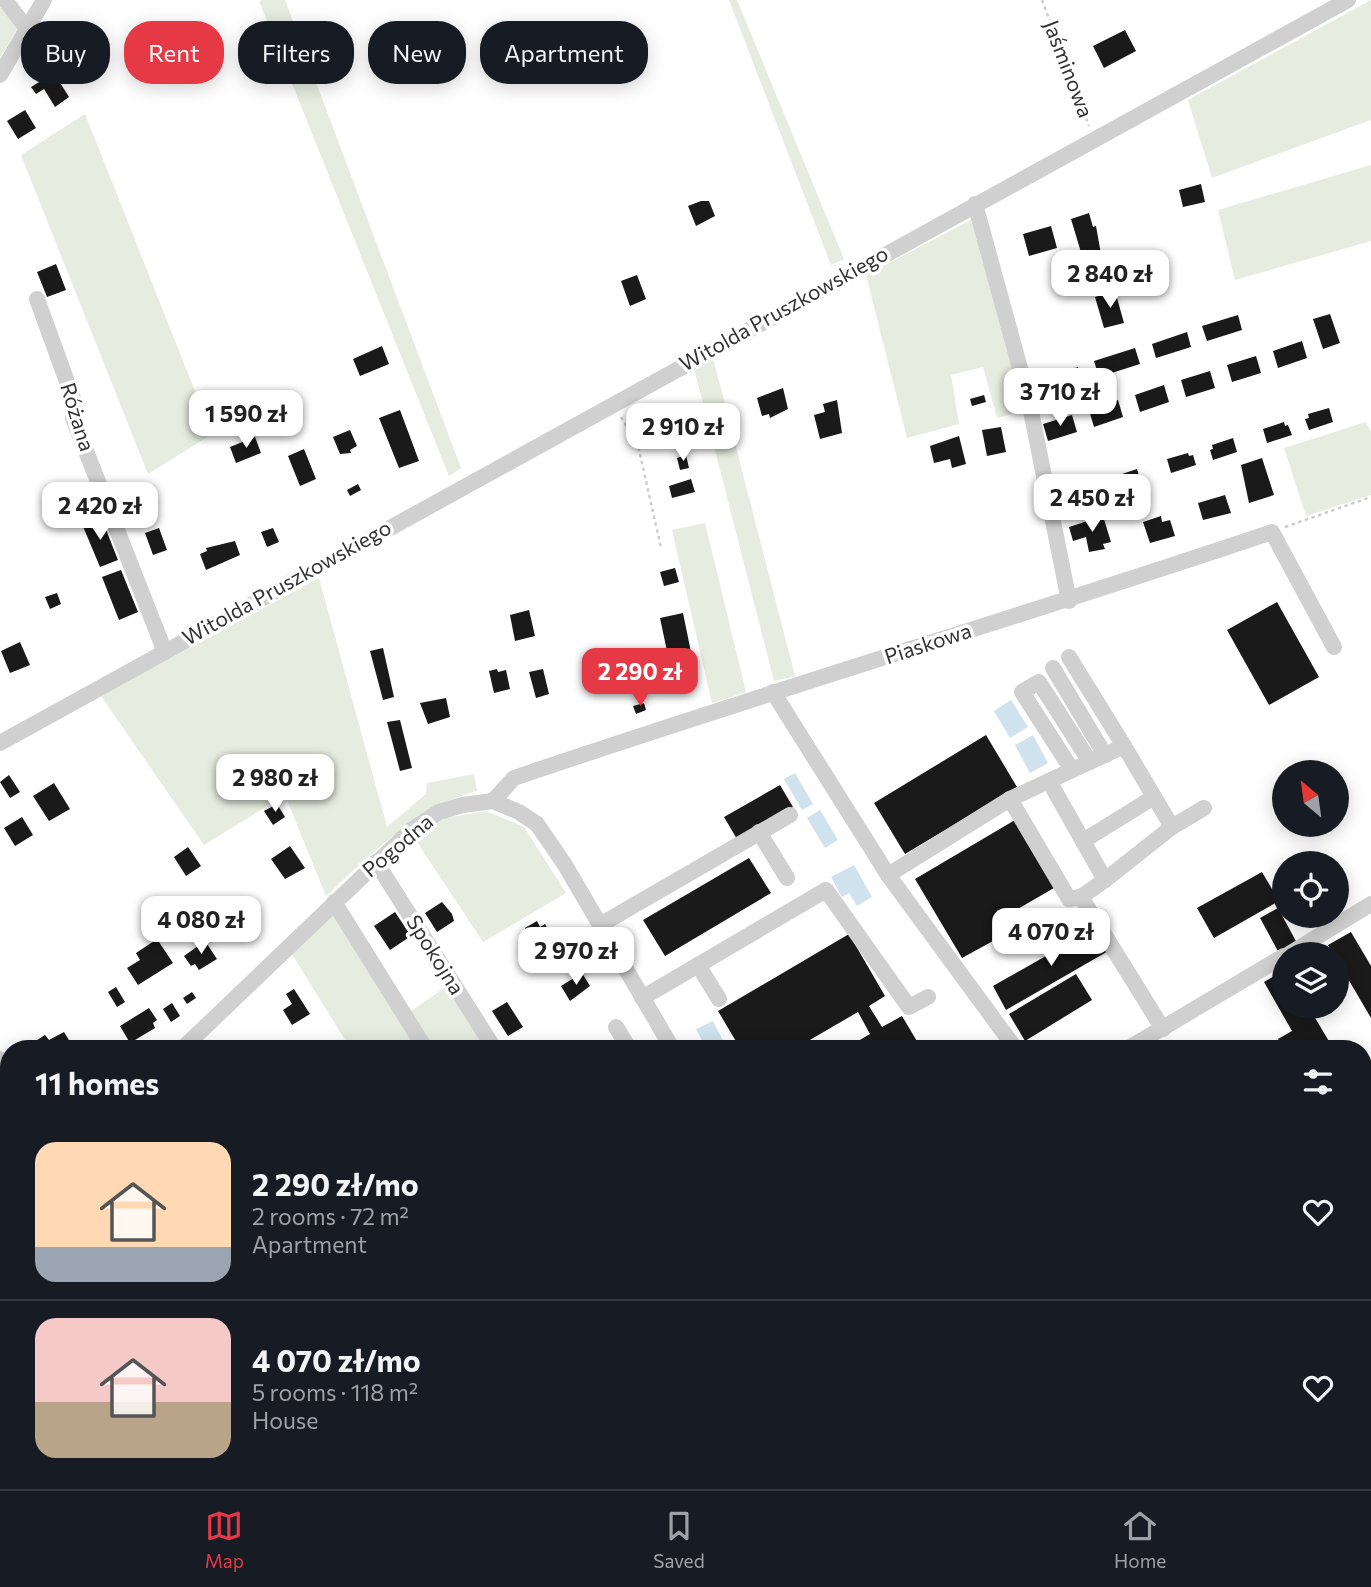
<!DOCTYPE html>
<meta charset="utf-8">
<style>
:root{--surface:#171b24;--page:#242831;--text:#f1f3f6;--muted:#9ea1a6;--line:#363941;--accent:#e63946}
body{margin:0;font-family:Commissioner,sans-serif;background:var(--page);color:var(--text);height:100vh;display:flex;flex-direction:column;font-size:26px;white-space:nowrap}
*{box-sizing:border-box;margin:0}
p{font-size:23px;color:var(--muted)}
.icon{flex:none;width:38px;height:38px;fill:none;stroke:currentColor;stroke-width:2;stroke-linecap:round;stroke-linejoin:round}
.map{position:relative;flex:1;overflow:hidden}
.side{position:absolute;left:0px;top:1040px;width:1372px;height:450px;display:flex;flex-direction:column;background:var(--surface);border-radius:28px 28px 0 0;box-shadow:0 4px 18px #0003}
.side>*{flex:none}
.top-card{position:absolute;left:21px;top:21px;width:700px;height:63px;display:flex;gap:14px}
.needle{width:46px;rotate:331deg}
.fabs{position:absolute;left:1272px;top:760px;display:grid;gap:14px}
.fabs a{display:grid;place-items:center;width:77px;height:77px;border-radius:50%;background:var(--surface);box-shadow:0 4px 18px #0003;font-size:35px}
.price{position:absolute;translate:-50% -60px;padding:0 16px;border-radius:14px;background:#fff;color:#222;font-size:23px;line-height:46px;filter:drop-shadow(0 2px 4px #0008)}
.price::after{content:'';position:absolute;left:50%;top:42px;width:21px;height:16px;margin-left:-10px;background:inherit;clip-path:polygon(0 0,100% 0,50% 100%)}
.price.selected{background:var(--accent);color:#fff}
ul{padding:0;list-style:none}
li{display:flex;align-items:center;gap:21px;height:175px;padding:0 35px}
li+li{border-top:2px solid var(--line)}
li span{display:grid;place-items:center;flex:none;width:196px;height:140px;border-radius:21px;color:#555}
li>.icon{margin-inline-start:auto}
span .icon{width:84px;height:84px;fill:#fffc;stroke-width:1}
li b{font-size:30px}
h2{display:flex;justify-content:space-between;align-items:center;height:84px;padding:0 35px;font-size:30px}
.tag{padding:0 24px;border-radius:28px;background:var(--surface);box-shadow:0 4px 18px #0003;font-size:24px;line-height:63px}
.tag.selected{background:var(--accent);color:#fff}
.tabs{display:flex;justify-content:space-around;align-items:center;height:98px;border-top:2px solid var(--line);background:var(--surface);font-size:19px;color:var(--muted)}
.tabs a{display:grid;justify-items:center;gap:4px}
.tabs .selected{color:var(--accent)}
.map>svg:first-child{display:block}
.green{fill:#e6ecdf}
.water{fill:#cfe2ee}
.building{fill:#1a1a1a}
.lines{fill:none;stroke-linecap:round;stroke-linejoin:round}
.path{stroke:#cdcdcd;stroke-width:2.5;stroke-dasharray:3.5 3.5;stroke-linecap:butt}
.minor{stroke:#d0d0d0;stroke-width:16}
.labels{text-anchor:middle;stroke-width:7;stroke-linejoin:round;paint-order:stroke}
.street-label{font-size:21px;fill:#333;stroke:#fff}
</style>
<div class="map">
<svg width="1371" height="1489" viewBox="0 0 1371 1489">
<rect width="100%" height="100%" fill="#fff"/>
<!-- green -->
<g class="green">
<path d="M 262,0 L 285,0 L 461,468 L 449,476 L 259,1 Z"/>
<path d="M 729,0 L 737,0 L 844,259 L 831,265 Z"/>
<path d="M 1371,0 L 1371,120 L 1212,178 L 1188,100 Z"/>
<path d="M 0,7 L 17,29 L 0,58 Z"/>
<path d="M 85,114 L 212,434 L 148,474 L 21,155 Z"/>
<path d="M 1371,165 L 1371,241 L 1235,280 L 1218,210 Z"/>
<path d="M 971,220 L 1024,411 L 997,418 L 983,367 L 951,375 L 959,424 L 907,438 L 866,275 Z"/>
<path d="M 713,358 L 795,676 L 774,681 L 694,368 Z"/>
<path d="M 1366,422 L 1371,432 L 1371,495 L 1306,516 L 1284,448 Z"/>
<path d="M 705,523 L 746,692 L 712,703 L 672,530 Z"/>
<path d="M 319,578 L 387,827 L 426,794 L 427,783 L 474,774 L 477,791 C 414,808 373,853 326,896 L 285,795 L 204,845 L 101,696 Z"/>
<path d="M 486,811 L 524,827 L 566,893 L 483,942 L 413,836 L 446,818 Z"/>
<path d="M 334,914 L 400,1019 L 450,984 L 487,1048 L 350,1048 L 292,954 Z"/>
<path d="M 1371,1193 L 1371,1277 L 1363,1284 L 1363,1200 Z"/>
<path d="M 6,1315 L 9,1317 L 9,1372 L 0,1362 L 0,1320 Z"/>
<path d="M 1371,1315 L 1371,1417 L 1363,1412 L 1363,1322 Z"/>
<path d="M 99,1481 L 143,1481 L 150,1489 L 106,1489 Z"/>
<path d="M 212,1481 L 239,1481 L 246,1489 L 219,1489 Z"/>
<path d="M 359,1481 L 509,1481 L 498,1489 L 366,1489 Z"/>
<path d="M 939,1481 L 1013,1481 L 999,1489 L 944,1489 Z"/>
<path d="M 1189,1481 L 1189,1480 L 1242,1481 L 1228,1489 L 1176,1489 Z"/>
</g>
<!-- water -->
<g class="water">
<path d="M 1011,700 L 1028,727 L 1010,738 L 994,711 Z"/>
<path d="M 1033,735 L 1048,763 L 1030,773 L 1015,745 Z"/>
<path d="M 795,773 L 813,804 L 802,810 L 784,779 Z"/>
<path d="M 820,810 L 838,840 L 825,848 L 807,818 Z"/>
<path d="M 854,865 L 872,897 L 857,906 L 849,893 L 842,897 L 831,877 Z"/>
<path d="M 713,1021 L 727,1048 L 706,1048 L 696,1029 Z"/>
<path d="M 496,1480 L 488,1489 L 465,1489 L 459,1481 Z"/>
</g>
<!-- building -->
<g class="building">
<path d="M 1125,30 L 1136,51 L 1104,68 L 1093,46 Z"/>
<path d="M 54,73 L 69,97 L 55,107 L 44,89 L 36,94 L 31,87 Z"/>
<path d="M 25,110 L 36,128 L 18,139 L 7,121 Z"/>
<path d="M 1201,184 L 1205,202 L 1183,207 L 1179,190 Z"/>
<path d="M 701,201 L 709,201 L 715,216 L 696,226 L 688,206 Z"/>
<path d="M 1089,213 L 1093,227 L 1096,226 L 1101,254 L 1083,259 L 1071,219 Z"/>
<path d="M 1051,226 L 1057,248 L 1029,256 L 1023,234 Z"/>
<path d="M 56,264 L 66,290 L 47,297 L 37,272 Z"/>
<path d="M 637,275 L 646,299 L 630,306 L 621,281 Z"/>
<path d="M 1115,291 L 1124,323 L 1104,328 L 1095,297 Z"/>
<path d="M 1330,314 L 1340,343 L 1323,349 L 1313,319 Z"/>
<path d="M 1238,315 L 1242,330 L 1207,341 L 1202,326 Z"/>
<path d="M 1187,332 L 1191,347 L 1156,358 L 1152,344 Z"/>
<path d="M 1302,341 L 1307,358 L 1278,368 L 1273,351 Z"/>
<path d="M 382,346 L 389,364 L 360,376 L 353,359 Z"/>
<path d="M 1135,348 L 1140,364 L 1099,377 L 1094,361 Z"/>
<path d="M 1256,356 L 1261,373 L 1232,382 L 1227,365 Z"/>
<path d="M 1078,367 L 1083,383 L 1042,395 L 1037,380 Z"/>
<path d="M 1210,371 L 1215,388 L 1186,397 L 1181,380 Z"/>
<path d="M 1164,385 L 1169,402 L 1140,412 L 1135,395 Z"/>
<path d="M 783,388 L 788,409 L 770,418 L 769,414 L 762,416 L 757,398 Z"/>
<path d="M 984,395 L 986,402 L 972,406 L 970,399 Z"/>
<path d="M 837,400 L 842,433 L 820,439 L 814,415 L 825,412 L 823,404 Z"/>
<path d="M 1118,400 L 1123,417 L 1094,427 L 1089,410 Z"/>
<path d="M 1329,408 L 1333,422 L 1309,430 L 1305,419 L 1309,418 L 1308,414 Z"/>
<path d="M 400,410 L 419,461 L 399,468 L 379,418 Z"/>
<path d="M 1072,415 L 1077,432 L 1048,441 L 1043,424 Z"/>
<path d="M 1284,422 L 1285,426 L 1288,425 L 1292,435 L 1267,443 L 1263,429 Z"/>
<path d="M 1001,427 L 1006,452 L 987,456 L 982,430 Z"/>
<path d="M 350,430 L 357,446 L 350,450 L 351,453 L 340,454 L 333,437 Z"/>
<path d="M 680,430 L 682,441 L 669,444 L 667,433 Z"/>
<path d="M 959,436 L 966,464 L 952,468 L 950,459 L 934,463 L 930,446 Z"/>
<path d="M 255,437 L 261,453 L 236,463 L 230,447 Z"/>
<path d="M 1233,438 L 1237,452 L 1213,460 L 1210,450 L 1213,449 L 1212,445 Z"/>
<path d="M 304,449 L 316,479 L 300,486 L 288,456 Z"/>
<path d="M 1188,453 L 1189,456 L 1193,455 L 1196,465 L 1171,473 L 1167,459 Z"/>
<path d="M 686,455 L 689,468 L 680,470 L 677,458 Z"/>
<path d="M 1262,458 L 1274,495 L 1249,503 L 1241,465 Z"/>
<path d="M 1137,469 L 1141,483 L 1117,491 L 1114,480 L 1117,479 L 1116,476 Z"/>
<path d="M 691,479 L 695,492 L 672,498 L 669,486 Z"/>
<path d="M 1092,483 L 1093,487 L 1097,486 L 1100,496 L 1075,504 L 1071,490 Z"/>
<path d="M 358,484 L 361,490 L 350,496 L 347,490 Z"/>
<path d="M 1225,495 L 1231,513 L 1203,520 L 1198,503 Z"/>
<path d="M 1103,516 L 1111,542 L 1103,544 L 1105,549 L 1089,552 L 1086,537 L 1073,541 L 1069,527 Z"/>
<path d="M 1161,516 L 1162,522 L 1170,520 L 1175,536 L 1150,543 L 1143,522 Z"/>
<path d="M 101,517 L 118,560 L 100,567 L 82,524 Z"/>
<path d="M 159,528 L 167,550 L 153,555 L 145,533 Z"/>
<path d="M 273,528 L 279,542 L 267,547 L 261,532 Z"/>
<path d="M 235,541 L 240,555 L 206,570 L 200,554 L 207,551 L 206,548 Z"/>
<path d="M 675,568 L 679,582 L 664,586 L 660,572 Z"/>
<path d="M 121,570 L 138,612 L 119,620 L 102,577 Z"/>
<path d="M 57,593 L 61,604 L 50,609 L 45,597 Z"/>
<path d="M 1277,602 L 1319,677 L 1269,705 L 1227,630 Z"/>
<path d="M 529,610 L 535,636 L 515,641 L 510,615 Z"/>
<path d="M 683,613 L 692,657 L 680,660 L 681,668 L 671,670 L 660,618 Z"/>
<path d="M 20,642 L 30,665 L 10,673 L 1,651 Z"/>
<path d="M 383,648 L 394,697 L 383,700 L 370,651 Z"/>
<path d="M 645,653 L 650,676 L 630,680 L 625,657 Z"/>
<path d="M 497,669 L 498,672 L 506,670 L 510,689 L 494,693 L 489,671 Z"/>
<path d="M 543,669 L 549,694 L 536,698 L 529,672 Z"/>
<path d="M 446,698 L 450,717 L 428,724 L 420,703 Z"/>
<path d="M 644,703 L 646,710 L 636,714 L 633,706 Z"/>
<path d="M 400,720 L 412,768 L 400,771 L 387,722 Z"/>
<path d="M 986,735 L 1017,787 L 905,854 L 874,803 Z"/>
<path d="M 9,775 L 20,792 L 10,798 L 0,782 Z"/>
<path d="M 54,783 L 70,809 L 49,821 L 33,796 Z"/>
<path d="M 780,785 L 793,807 L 737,839 L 724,817 Z"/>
<path d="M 277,804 L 285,817 L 273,825 L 264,811 Z"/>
<path d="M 22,817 L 33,835 L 15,846 L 4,828 Z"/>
<path d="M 1015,820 L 1054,888 L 1016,910 L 1024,924 L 962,958 L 915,879 Z"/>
<path d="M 290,846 L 305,868 L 285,879 L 271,859 Z"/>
<path d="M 188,847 L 201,866 L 186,876 L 174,857 Z"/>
<path d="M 749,858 L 771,893 L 665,956 L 643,920 Z"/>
<path d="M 1262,872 L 1279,901 L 1214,938 L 1197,908 Z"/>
<path d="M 442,902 L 452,914 L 454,921 L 437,932 L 425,913 Z"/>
<path d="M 1278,908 L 1297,943 L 1279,953 L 1260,918 Z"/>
<path d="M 180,909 L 189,922 L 170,934 L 162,922 Z"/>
<path d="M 395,912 L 411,936 L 390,950 L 374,926 Z"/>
<path d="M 537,921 L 540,927 L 545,924 L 554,939 L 540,947 L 539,944 L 530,946 L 525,928 Z"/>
<path d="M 1097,927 L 1110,950 L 1006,1010 L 993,986 Z"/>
<path d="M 1351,932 L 1371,966 L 1371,1018 L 1337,960 L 1337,954 L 1333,954 L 1328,945 Z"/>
<path d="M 849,934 L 885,996 L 869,1006 L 882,1027 L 902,1016 L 921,1048 L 846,1048 L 870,1034 L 858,1012 L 796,1048 L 740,1048 L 718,1011 Z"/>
<path d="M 157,939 L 173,963 L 138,985 L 127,968 L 140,960 L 136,953 Z"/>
<path d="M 205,941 L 217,959 L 199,970 L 195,964 L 191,966 L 184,956 Z"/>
<path d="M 1284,970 L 1284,1006 L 1308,1006 L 1333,1048 L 1302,1048 L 1300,1044 L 1283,1048 L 1278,1039 L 1292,1031 L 1264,982 Z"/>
<path d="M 582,973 L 590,986 L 570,1001 L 561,986 Z"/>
<path d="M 1076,974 L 1092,1000 L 1025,1041 L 1009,1014 Z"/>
<path d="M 116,987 L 125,1002 L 117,1007 L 108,992 Z"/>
<path d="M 294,989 L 310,1014 L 292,1025 L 283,1010 L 292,1004 L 286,994 Z"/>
<path d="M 192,992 L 196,998 L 187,1004 L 183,998 Z"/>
<path d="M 507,1002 L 523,1027 L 508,1036 L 492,1011 Z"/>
<path d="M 172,1003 L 180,1016 L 171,1022 L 163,1009 Z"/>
<path d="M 149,1008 L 157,1020 L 153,1023 L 155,1028 L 130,1043 L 120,1026 Z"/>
<path d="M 64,1032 L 72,1045 L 68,1048 L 34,1048 L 31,1044 L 45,1035 L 49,1040 Z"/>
<path d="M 9,1158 L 9,1181 L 6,1183 L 0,1171 L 5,1167 L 2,1162 Z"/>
<path d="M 9,1211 L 9,1232 L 0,1221 Z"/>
<path d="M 723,1480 L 762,1480 L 747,1489 L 728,1489 Z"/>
<path d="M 772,1480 L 782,1480 L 787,1489 L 758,1489 Z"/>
<path d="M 800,1480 L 883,1480 L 888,1489 L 805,1489 Z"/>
<path d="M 1047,1480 L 1095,1480 L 1081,1489 L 1033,1489 Z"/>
</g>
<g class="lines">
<!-- path -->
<g class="path">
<path d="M 1042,0 L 1089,126"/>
<path d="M 621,417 L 638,445 L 661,548"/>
<path d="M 1285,527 L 1371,497"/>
<path d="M 1363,1154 L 1371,1147"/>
<path d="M 1363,1408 L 1371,1413"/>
<path d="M 612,1480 L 619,1489"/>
</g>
<!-- minor -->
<g class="minor">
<path d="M 5,0 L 27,29"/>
<path d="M 0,75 L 44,0"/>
<path d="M 975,204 L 1029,401 L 1069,601"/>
<path d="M 37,299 L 74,401 L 73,418 L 165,652"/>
<path d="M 1069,657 L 1124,746"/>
<path d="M 1053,668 L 1105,755"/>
<path d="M 773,692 L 888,875"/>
<path d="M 0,743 L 1348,0"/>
<path d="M 1072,770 L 1022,692 L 1039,682 L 1090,762"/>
<path d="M 1049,781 L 1105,880 L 1081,897"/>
<path d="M 1010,799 L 1069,899 L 1081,897 L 1163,1029"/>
<path d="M 493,801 L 514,778 C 766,692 1020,617 1272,532 L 1334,647"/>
<path d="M 759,832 L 787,878"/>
<path d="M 1083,841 L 1154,797"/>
<path d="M 376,862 L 494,1048"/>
<path d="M 1105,880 L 1172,827"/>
<path d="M 334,902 L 425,1048"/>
<path d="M 600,925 L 790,815"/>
<path d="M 1289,954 L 1371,904"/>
<path d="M 698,965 L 719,999"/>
<path d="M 642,998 L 826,890 L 909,1007 L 928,997"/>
<path d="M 616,1027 L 629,1048"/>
<path d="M 183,1048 L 410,831 L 439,812 L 463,805 L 493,801 L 519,812 L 537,824 L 565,865 L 672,1048"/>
<path d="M 1015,1048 L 888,875 L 1010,799 L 1124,746 L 1172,827 L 1204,808"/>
<path d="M 1129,1048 L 1284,956"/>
<path d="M 0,1059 L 9,1064"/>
<path d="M 0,1205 L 9,1199"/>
<path d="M 560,1480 L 567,1489"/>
<path d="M 787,1480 L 793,1489"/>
<path d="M 901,1480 L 906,1489"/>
<path d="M 931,1480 L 936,1489"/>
</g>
</g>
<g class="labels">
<!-- street labels -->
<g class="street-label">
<text transform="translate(1068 69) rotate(69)" y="7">Jaśminowa</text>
<text transform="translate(784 309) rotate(-29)" y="7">Witolda Pruszkowskiego</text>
<text transform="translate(77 417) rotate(73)" y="7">Różana</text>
<text transform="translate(287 583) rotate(-29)" y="7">Witolda Pruszkowskiego</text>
<text transform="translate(928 644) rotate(-18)" y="7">Piaskowa</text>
<text transform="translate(398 846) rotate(-40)" y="7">Pogodna</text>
<text transform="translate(435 955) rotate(58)" y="7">Spokojna</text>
</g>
</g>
</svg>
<div class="fabs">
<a><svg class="needle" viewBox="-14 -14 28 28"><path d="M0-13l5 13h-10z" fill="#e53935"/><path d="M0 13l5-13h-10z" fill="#9ea1a6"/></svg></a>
<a><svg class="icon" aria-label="locate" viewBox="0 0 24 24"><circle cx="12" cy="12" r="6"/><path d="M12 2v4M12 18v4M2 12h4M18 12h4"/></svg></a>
<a><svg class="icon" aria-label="layers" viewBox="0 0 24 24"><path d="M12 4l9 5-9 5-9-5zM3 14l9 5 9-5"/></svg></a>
</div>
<b class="price" style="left:1110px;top:310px">2 840 zł</b>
<b class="price" style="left:1060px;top:428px">3 710 zł</b>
<b class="price" style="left:246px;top:450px">1 590 zł</b>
<b class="price" style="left:683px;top:463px">2 910 zł</b>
<b class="price" style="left:1092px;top:534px">2 450 zł</b>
<b class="price" style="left:100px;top:542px">2 420 zł</b>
<b class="price selected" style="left:640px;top:708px">2 290 zł</b>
<b class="price" style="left:275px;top:814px">2 980 zł</b>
<b class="price" style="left:201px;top:956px">4 080 zł</b>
<b class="price" style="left:1051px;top:968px">4 070 zł</b>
<b class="price" style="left:576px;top:987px">2 970 zł</b>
<div class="top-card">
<a class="tag">Buy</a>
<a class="tag selected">Rent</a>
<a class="tag">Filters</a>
<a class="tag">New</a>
<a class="tag">Apartment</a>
</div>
<section class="side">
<h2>11 homes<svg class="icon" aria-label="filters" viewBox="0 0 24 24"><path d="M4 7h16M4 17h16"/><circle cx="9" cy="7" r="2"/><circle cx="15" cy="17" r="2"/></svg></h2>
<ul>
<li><span style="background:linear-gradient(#ffd9b3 75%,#9aa5b1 0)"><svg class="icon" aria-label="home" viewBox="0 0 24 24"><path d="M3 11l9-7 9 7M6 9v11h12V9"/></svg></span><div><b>2 290 zł/mo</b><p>2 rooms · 72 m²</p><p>Apartment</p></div><svg class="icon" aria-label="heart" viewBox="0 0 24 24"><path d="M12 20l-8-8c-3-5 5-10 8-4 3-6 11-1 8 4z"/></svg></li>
<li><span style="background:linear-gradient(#f6c9c9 60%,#b9a48a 0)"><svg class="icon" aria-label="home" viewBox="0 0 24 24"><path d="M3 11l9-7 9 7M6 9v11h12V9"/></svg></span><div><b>4 070 zł/mo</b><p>5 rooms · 118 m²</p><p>House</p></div><svg class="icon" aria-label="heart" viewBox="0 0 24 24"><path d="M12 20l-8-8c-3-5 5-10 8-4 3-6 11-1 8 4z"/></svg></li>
</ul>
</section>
</div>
<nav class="tabs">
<a class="selected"><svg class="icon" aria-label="map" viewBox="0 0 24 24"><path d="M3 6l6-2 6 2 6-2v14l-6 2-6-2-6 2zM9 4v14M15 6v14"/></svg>Map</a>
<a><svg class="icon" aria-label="saved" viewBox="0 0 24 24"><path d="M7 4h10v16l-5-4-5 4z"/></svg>Saved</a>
<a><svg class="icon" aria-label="home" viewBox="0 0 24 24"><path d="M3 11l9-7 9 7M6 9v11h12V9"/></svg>Home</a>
</nav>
